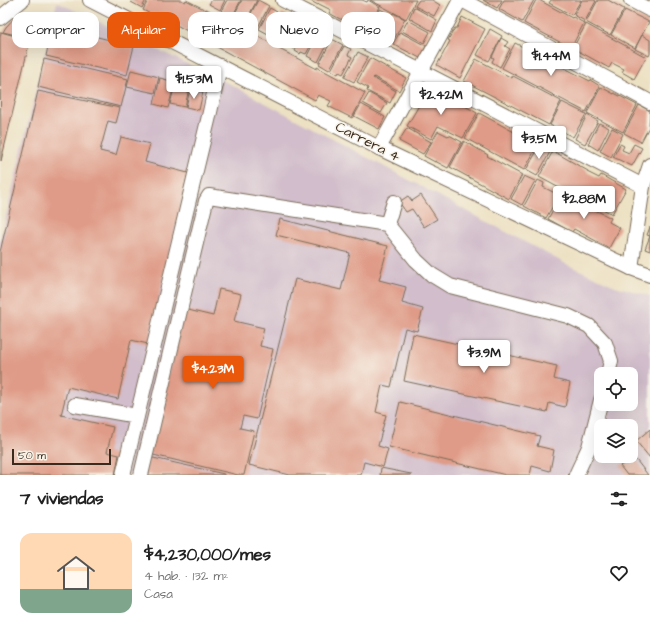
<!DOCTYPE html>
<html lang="es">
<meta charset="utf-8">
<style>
:root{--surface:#fff;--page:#f2f2f2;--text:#222;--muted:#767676;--line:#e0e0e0;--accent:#ea580c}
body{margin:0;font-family:"Architects Daughter",sans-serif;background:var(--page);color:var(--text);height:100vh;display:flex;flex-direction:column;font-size:15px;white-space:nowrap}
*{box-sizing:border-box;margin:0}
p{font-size:13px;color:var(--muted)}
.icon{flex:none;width:22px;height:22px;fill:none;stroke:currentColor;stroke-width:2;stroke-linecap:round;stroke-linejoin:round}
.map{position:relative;height:475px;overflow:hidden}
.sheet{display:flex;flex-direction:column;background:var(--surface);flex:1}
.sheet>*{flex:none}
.top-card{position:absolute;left:12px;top:12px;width:400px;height:36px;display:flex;gap:8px}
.buttons{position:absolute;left:594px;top:367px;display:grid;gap:8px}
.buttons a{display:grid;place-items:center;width:44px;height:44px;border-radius:8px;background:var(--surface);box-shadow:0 4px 16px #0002;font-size:20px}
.scale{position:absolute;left:12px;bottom:10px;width:99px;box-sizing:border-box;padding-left:4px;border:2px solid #3b2a1e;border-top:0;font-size:11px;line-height:14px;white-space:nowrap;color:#3b2a1e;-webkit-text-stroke:3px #f7f3e8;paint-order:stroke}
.price{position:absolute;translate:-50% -34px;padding:0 9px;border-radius:4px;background:#fff;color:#222;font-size:13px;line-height:26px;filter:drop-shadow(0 1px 2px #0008)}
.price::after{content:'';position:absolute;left:50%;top:24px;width:12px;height:9px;margin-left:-6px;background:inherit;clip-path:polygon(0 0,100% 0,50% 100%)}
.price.on{background:var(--accent);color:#fff}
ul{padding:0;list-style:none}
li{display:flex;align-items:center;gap:12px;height:100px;padding:0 20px}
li+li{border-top:1px solid var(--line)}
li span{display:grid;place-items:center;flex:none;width:112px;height:80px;border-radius:12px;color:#555}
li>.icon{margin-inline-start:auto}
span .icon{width:48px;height:48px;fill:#fffc;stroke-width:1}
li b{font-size:17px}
h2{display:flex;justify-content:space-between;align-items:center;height:48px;padding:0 20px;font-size:17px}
.chip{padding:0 14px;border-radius:12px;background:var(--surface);box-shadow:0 4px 16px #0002;font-size:14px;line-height:36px}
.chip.on{background:var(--accent);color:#fff}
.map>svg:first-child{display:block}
.industrial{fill:#d1bdcb;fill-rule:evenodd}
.building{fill:#df9b87}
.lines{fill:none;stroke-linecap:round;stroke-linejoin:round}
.minor-casing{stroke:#796a58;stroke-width:16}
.minor{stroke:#fff;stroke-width:14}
.labels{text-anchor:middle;stroke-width:3;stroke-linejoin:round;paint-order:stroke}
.street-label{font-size:14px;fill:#3b2a1e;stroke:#f7f3e8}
</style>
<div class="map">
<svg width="650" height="475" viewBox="0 0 650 475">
<rect width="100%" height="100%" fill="#f7f3e8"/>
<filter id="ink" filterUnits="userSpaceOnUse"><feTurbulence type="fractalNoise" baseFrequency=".025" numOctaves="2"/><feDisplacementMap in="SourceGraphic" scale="8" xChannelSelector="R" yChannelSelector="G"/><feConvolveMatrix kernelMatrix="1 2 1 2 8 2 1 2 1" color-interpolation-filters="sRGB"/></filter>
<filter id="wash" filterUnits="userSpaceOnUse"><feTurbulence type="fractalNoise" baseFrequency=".012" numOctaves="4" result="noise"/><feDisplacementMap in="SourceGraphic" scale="16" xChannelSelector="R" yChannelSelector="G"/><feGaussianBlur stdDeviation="0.9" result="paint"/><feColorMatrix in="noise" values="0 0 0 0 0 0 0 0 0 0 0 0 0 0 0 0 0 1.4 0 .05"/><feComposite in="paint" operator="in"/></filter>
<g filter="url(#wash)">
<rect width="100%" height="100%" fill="#ede1c3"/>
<!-- industrial -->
<path class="industrial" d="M 57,2 L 232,85 L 566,264 L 615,286 L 650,296 L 650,475 L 0,475 L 0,241 ZM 601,374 L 631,374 L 631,404 L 601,404 ZM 601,426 L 631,426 L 631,456 L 601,456 Z"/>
<g id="blocks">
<!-- building -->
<g class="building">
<path d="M 132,0 L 146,0 L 142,8 L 131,2 Z"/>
<path d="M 148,0 L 181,0 L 185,2 L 186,0 L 206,10 L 206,9 L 231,22 L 280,48 L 279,49 L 291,55 L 317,69 L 317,67 L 365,93 L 352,118 L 328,106 L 331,101 L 318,95 L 315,100 L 169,21 L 167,23 L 143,10 Z"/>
<path d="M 212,0 L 225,0 L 220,10 L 209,4 Z"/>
<path d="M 227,0 L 241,0 L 232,17 L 221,11 Z"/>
<path d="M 242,0 L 257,0 L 245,23 L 233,17 Z"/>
<path d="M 258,0 L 269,6 L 256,31 L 251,28 L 252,26 L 246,23 Z"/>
<path d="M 309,0 L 362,0 L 367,2 L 368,0 L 380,7 L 366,31 L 342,18 L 342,20 L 329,13 L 331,10 L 319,4 L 318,5 Z"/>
<path d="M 370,0 L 416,0 L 406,19 Z"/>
<path d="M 419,0 L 432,0 L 440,5 L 434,16 L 415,6 Z"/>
<path d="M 483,0 L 502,0 L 497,8 Z"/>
<path d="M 504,0 L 534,0 L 522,22 L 499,9 Z"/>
<path d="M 536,0 L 539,0 L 572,18 L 573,17 L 584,23 L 571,48 L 524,23 Z"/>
<path d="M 551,0 L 581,0 L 572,15 L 549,3 Z"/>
<path d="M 582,0 L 594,0 L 596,1 L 585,21 L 574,15 Z"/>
<path d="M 598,0 L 608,0 L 624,9 L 610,35 L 586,22 Z"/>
<path d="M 414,7 L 437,20 L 432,31 L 409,18 Z"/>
<path d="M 270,8 L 277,12 L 274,16 L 278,18 L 270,35 L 259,29 Z"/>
<path d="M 380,9 L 392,15 L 393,13 L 405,19 L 392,43 L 369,30 Z"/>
<path d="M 625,10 L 649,22 L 635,48 L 611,35 Z"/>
<path d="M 22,12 L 35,14 L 33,26 L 20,23 Z"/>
<path d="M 282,13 L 293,19 L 280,43 L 270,38 Z"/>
<path d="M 16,16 L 20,19 L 18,28 L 29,30 L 28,38 L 3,32 L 6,27 Z"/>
<path d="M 462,17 L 485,29 L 460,78 L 437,65 L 450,41 L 448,40 L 455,28 L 457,28 Z"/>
<path d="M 295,20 L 306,26 L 294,49 L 282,43 Z"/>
<path d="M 408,20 L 430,32 L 424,43 L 402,31 Z"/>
<path d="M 586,24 L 646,57 L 634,79 L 622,72 L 624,69 L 612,63 L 609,68 L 573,48 Z"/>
<path d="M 57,27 L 134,46 L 127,75 L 46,56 L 49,42 L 53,43 Z"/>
<path d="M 307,27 L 313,30 L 311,35 L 315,38 L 306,54 L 301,52 L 300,54 L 295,51 Z"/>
<path d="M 490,29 L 502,36 L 489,61 L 477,55 Z"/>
<path d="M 1,32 L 30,40 L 1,161 L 0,38 Z"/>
<path d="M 319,32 L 330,38 L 318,62 L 307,56 Z"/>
<path d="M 400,32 L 426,46 L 420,58 L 393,44 Z"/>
<path d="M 642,35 L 650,40 L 650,54 L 649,56 L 635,49 Z"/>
<path d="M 501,38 L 508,42 L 505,46 L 510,49 L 500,67 L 492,62 L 494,58 L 492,57 Z"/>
<path d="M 332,39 L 343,45 L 329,70 L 319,64 Z"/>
<path d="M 515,43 L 590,81 L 590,80 L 600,86 L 586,112 L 502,68 Z"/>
<path d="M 344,46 L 351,49 L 348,55 L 352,57 L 343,74 L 339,72 L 338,74 L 331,70 Z"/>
<path d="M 358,52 L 368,57 L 354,82 L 344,77 Z"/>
<path d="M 370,58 L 406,78 L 399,91 L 374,77 L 373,78 L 396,91 L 390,103 L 367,91 L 368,88 L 357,82 Z"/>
<path d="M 44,59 L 128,79 L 121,107 L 38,87 Z"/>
<path d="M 476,59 L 512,78 L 513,76 L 561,101 L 549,125 L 464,81 Z"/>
<path d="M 131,70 L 159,77 L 155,93 L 127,87 Z"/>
<path d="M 160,78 L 175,82 L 168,108 L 154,104 Z"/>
<path d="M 175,85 L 189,88 L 185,107 L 170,104 Z"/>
<path d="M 601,87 L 614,94 L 614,93 L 637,105 L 623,132 L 587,113 Z"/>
<path d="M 427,88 L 451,102 L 453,99 L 477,113 L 463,138 L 438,126 L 431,139 L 407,126 L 421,102 L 419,101 Z"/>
<path d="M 190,89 L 203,92 L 199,110 L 186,107 Z"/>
<path d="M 38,91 L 120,108 L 116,123 L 108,121 L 100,151 L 116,155 L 121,137 L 150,144 L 145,162 L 188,173 L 148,344 L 131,340 L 118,399 L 68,387 L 61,415 L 113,427 L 107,452 L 119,455 L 115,475 L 0,475 L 0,252 Z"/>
<path d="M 369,93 L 387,103 L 381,113 L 363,103 Z"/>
<path d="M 562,102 L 586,114 L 573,137 L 550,125 Z"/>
<path d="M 361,104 L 385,117 L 379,129 L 354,116 Z"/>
<path d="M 639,105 L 650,111 L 649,127 L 641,142 L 624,133 Z"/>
<path d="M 479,113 L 538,145 L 524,170 L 465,138 Z"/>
<path d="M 587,115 L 598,121 L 585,144 L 575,139 Z"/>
<path d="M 599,123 L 609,128 L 598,150 L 588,144 Z"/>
<path d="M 407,128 L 431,142 L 423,154 L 399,141 Z"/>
<path d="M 612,128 L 623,134 L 611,157 L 600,151 Z"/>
<path d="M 438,131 L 448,136 L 449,135 L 462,142 L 448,168 L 435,161 L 435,162 L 424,156 Z"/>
<path d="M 464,141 L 488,155 L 487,156 L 522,175 L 509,199 L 450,167 Z"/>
<path d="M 541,144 L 551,150 L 537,176 L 526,170 Z"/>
<path d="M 620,144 L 624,146 L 622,150 L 629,153 L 634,144 L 642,148 L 632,166 L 613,157 Z"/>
<path d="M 553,151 L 588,171 L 587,172 L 599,178 L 601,175 L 626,189 L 612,214 L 575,194 L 574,196 L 539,177 Z"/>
<path d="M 524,176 L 535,181 L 522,205 L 511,199 Z"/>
<path d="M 538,180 L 544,183 L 543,187 L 559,195 L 546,218 L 524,206 Z"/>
<path d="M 562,193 L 611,218 L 609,222 L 620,228 L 609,248 L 574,229 L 572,232 L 548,219 Z"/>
<path d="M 421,195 L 437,219 L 424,227 L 412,209 L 406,212 L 399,202 L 408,196 L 412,201 Z"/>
<path d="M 280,219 L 388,246 L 379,280 L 406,287 L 402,303 L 423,309 L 417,331 L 405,328 L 391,387 L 382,385 L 376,412 L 386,415 L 378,446 L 388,449 L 383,467 L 364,462 L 361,475 L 290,475 L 249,465 L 295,279 L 341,290 L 350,253 L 276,235 Z"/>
<path d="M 650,227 L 650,251 L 645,249 L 650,236 L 647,235 Z"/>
<path d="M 219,289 L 241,294 L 234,321 L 264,328 L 260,346 L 273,349 L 257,419 L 243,416 L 240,428 L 254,431 L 244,475 L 238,475 L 149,454 L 184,309 L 213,316 Z"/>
<path d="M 413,334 L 557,366 L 554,379 L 570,383 L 565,407 L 549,403 L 547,412 L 404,381 Z"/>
<path d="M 400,402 L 540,436 L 537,446 L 554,450 L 550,471 L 532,466 L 530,475 L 506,475 L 389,447 Z"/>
<path d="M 650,429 L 650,458 L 636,441 Z"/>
<path d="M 633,456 L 648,475 L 627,475 L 620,466 Z"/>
<path d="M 149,457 L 224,474 L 224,475 L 144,475 Z"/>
<path d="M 381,468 L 411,474 L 411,475 L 380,475 Z"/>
</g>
</g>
</g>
<g filter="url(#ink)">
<use href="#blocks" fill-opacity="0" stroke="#796a58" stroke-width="1"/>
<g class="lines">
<defs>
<g id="minor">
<path d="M 90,0 L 379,148 L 631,268 L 650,275"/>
<path d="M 283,0 L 643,186"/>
<path d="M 462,0 L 650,102"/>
<path d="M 631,0 L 650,10"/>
<path d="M 0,18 L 22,0"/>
<path d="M 379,148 L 460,0"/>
<path d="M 387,224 L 394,202"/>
<path d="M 631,268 L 643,186 L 650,165"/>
<path d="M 75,405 L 137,416"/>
<path d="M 123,475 L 210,112 L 220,66"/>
<path d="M 141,475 L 206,201 L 209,196 L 387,224 L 416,260 L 432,275 L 450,286 L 568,316 L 589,326 L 605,343 L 611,361 L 608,374"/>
<path d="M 576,475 L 589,447 L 601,400"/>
</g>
</defs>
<!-- minor casing -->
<use href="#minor" class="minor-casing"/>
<!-- minor -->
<use href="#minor" class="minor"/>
</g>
</g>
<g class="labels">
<!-- street labels -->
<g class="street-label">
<text transform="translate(368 141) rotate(27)" y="5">Carrera 4</text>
</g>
</g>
</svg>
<div class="buttons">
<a><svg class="icon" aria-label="locate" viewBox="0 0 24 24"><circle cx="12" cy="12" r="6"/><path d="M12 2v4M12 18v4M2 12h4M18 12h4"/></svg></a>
<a><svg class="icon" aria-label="layers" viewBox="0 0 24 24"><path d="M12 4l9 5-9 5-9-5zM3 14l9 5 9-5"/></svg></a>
</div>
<div class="scale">50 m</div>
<b class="price" style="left:551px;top:77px">$1.44M</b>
<b class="price" style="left:194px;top:100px">$1.53M</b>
<b class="price" style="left:441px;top:116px">$2.42M</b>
<b class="price" style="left:539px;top:160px">$3.5M</b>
<b class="price" style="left:584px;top:220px">$2.88M</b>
<b class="price" style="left:484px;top:374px">$3.9M</b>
<b class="price on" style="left:213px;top:390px">$4.23M</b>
<div class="top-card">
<a class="chip">Comprar</a>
<a class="chip on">Alquilar</a>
<a class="chip">Filtros</a>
<a class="chip">Nuevo</a>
<a class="chip">Piso</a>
</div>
</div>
<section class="sheet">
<h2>7 viviendas<svg class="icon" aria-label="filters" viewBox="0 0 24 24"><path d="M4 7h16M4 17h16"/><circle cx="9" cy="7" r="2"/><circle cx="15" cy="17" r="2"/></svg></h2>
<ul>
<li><span style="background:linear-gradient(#ffd9b3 70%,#7fa58c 0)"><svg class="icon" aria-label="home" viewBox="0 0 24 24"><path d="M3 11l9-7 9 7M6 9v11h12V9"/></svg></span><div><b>$4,230,000/mes</b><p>4 hab. · 132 m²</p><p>Casa</p></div><svg class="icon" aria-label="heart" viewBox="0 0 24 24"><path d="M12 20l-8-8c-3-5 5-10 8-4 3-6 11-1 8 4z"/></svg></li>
</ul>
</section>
